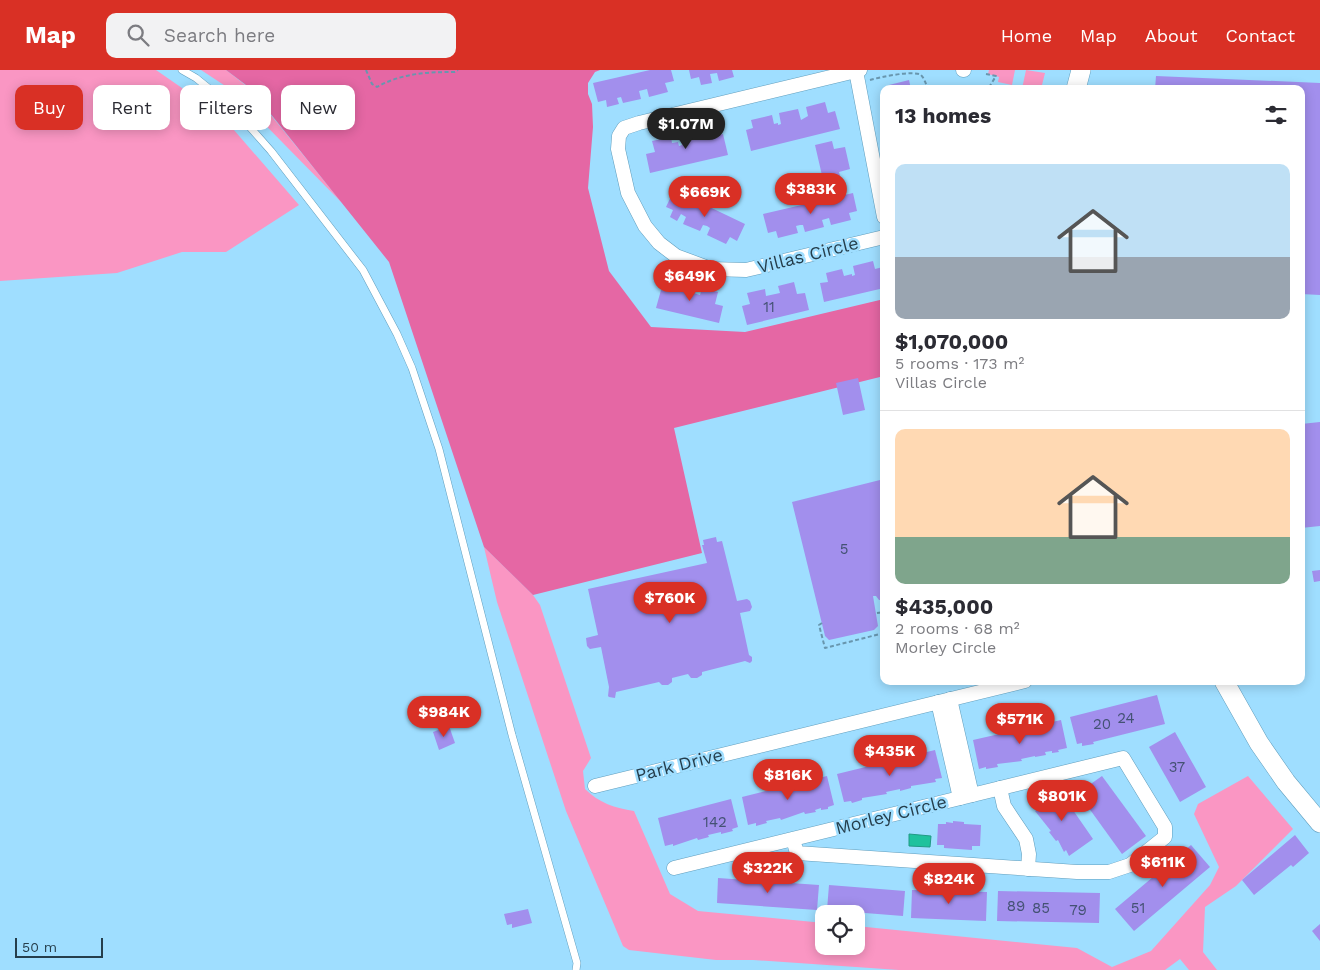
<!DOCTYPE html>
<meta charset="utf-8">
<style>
:root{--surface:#fff;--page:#f2f2f3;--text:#2b2b33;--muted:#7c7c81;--line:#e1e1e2;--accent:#d93025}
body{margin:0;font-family:"Work Sans",sans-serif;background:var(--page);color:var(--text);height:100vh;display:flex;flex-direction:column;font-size:19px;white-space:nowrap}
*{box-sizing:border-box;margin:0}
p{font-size:16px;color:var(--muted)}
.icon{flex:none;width:28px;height:28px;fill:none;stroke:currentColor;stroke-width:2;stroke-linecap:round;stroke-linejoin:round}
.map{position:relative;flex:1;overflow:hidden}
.drawer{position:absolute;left:880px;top:15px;width:425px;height:600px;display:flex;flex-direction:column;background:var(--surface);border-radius:10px;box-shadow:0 2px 12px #0003}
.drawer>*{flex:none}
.banner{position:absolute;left:15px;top:15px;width:475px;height:45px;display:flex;gap:10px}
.tools{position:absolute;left:815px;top:835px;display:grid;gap:10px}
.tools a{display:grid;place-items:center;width:50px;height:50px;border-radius:10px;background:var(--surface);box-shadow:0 2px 12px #0003;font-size:25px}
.scale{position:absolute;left:15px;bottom:12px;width:88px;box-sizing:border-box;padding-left:5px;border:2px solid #253e4c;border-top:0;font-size:14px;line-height:18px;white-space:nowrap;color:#253e4c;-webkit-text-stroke:4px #9fdeff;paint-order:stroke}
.price{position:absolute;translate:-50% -42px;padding:0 11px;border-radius:18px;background:var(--accent);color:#fff;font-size:16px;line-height:32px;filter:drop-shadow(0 1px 2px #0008)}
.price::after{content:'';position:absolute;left:50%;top:30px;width:15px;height:11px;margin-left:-8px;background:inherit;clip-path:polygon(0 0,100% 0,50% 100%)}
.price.on{background:#222;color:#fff}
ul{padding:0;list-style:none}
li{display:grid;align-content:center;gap:10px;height:265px;padding:0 15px}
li+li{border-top:1px solid var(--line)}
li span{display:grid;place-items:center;height:155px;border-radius:10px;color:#555}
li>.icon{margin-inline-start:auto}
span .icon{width:90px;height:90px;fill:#fffc;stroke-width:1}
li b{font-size:21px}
h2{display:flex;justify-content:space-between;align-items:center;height:60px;padding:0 15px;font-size:21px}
.tag{padding:0 18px;border-radius:10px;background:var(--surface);box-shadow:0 2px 12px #0003;font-size:18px;line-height:45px}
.tag.on{background:var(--accent);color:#fff}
header{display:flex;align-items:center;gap:30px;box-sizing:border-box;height:70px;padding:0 25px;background:var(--accent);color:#fff}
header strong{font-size:24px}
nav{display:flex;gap:28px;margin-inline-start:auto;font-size:18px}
.search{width:350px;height:45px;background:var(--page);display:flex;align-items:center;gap:12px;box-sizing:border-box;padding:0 18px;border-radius:10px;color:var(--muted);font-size:19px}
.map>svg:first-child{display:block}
.green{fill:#fa96c3}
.forest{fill:#e567a4}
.water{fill:#1fc29d;stroke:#219a85}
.building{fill:#a28fed}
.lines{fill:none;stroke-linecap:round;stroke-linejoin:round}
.service-casing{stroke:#619ebd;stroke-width:8}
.minor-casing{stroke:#619ebd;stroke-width:15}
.secondary-casing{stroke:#619ebd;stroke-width:20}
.path{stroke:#6896ae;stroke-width:2;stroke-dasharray:4 2.5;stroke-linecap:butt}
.service{stroke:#fff;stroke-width:7}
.minor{stroke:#fff;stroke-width:14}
.secondary{stroke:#fff;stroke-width:19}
.labels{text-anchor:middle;stroke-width:5;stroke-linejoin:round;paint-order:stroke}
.number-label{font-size:15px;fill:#445274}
.street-label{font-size:18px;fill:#253e4c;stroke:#9fdeff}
</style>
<header>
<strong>Map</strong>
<div class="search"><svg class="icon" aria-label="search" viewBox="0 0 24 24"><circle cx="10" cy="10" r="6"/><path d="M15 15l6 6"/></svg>Search here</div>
<nav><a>Home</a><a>Map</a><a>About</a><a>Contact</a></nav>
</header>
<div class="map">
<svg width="1320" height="900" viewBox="0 0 1320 900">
<rect width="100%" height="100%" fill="#9fdeff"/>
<!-- green -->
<g class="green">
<path d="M 0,0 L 156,0 L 221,45 L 299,135 L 226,182 L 182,182 L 117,203 L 0,211 Z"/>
<path d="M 201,0 L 226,0 L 249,18 L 342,133 L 230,19 Z"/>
<path d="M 989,0 L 1015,0 L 1012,15 L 998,12 L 999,7 L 988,4 Z"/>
<path d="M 1026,0 L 1045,3 L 1041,19 L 1022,19 Z"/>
<path d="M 484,477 L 533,525 L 540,535 L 591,688 L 583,701 L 585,719 C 599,733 615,738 634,741 L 670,824 L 698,841 L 824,853 L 824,876 L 856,876 L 856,856 L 1077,878 L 1112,897 L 1151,881 L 1210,815 L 1219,797 L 1194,744 L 1198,734 L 1248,706 L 1293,759 L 1236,816 L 1205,837 L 1203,882 L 1217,900 L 1189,900 L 1180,889 L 1165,900 L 899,900 L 753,890 L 716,890 L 629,880 L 623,876 L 566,741 L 497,532 Z"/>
</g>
<!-- forest -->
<path class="forest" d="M 226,0 L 600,0 L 595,2 L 588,13 L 588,24 L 592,34 L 593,57 L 588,118 L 609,201 L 651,257 L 745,262 L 884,229 L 884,306 L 674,358 L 702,483 L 533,525 L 484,477 L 389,192 L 250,18 Z"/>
<!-- water -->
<path class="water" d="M 909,764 L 931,766 L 930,777 L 909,776 Z"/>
<!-- building -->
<g class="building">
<path d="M 650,0 L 671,0 L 674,11 L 665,13 L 668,22 L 649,27 L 647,19 L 639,21 L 641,29 L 623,33 L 621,27 L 617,28 L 619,34 L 607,37 L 606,30 L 598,32 L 593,13 Z"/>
<path d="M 689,0 L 732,0 L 734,7 L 719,11 L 717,3 L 710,4 L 712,13 L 701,15 L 699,7 L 691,9 Z"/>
<path d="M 1156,6 L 1320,13 L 1320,225 L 1301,224 L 1301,19 L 1155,19 Z"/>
<path d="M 909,10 L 911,19 L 890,19 L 889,15 Z"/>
<path d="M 825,32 L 828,43 L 835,41 L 840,59 L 751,81 L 746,60 L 753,58 L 751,50 L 772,45 L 774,54 L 778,53 L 778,55 L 781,54 L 779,43 L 798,39 L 801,50 L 808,46 L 806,37 Z"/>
<path d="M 712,57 L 715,66 L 723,64 L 728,85 L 650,103 L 646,84 L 655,82 L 652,71 L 671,67 L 672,73 L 678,72 L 679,76 L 682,75 L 680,65 L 698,60 L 700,69 L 703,69 L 701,60 Z"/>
<path d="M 832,71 L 834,79 L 845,77 L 850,99 L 839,102 L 841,110 L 824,114 L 815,75 Z"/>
<path d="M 674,120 L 745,154 L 737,171 L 730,167 L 726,174 L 707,165 L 710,158 L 707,156 L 703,155 L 700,161 L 683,154 L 686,147 L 681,144 L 677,151 L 670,147 L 673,140 L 666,137 Z"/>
<path d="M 853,123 L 857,141 L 849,143 L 851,150 L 831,155 L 829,148 L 822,150 L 824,157 L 805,162 L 803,155 L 800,155 L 796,156 L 798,163 L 778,168 L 776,161 L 768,163 L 763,144 Z"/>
<path d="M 873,191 L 875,199 L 883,197 L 884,218 L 824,232 L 820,213 L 828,212 L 826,203 L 842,199 L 844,206 L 852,204 L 852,206 L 855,205 L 853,196 Z"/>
<path d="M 671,210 L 689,215 L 687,221 L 700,225 L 702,218 L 718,222 L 715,234 L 723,236 L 719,253 L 656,238 L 661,220 L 669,222 Z"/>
<path d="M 794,212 L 797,224 L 805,223 L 809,240 L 747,255 L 742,236 L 750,234 L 747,223 L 765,219 L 766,226 L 780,223 L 778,216 Z"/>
<path d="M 858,308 L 865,340 L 843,345 L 836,313 Z"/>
<path d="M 1320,352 L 1320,456 L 1301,458 L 1301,354 Z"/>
<path d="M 884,409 L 884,530 L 879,530 L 876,526 L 873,526 L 878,556 L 874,560 L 829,570 L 825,566 L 792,432 Z"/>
<path d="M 716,467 L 717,472 L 722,471 L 737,531 L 747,529 L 750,531 L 752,537 L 750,541 L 740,543 L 749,585 L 752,587 L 752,591 L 750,593 L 745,591 L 702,602 L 702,605 L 697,608 L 691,608 L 688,604 L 672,608 L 672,612 L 668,615 L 662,615 L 659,612 L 616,622 L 615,628 L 609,627 L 608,626 L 609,617 L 601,577 L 590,579 L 587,576 L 586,568 L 598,565 L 588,519 L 707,493 L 702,475 L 704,475 L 703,470 Z"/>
<path d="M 1320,500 L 1320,511 L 1314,512 L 1312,501 Z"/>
<path d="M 1157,625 L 1165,654 L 1093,672 L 1094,674 L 1082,676 L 1082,673 L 1077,674 L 1070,647 Z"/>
<path d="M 1061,650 L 1067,678 L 1058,680 L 1059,682 L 1052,683 L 1052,681 L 1045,682 L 1046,685 L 1035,687 L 1035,686 L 1021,689 L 1022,691 L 997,694 L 998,697 L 986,699 L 986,697 L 979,699 L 973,670 Z"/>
<path d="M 449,656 L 455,673 L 439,680 L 433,662 Z"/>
<path d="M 1175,662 L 1206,717 L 1180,732 L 1149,677 Z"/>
<path d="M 935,680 L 942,708 L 935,709 L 936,712 L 911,716 L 911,718 L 900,721 L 900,719 L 886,722 L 887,724 L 862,728 L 862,730 L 852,733 L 851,731 L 844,732 L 837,704 Z"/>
<path d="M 827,706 L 834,735 L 828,737 L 828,739 L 821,740 L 821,738 L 815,740 L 816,742 L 805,744 L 804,742 L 781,750 L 780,748 L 766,751 L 767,753 L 756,756 L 756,753 L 748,755 L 742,727 Z"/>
<path d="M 1102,706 L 1146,766 L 1122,784 L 1078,723 Z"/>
<path d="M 1057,717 L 1093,769 L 1069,786 L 1066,780 L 1064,782 L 1058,770 L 1056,771 L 1049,762 L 1051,761 L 1035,741 L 1037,740 L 1033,734 Z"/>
<path d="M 731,729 L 738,757 L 732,759 L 733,761 L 721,764 L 721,762 L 708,765 L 709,767 L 698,770 L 697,768 L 673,776 L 673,774 L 665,776 L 658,748 Z"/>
<path d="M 953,751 L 964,752 L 964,754 L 981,755 L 980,776 L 972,776 L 972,780 L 944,778 L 944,775 L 937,775 L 938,754 L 946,754 L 946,752 L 953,753 Z"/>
<path d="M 1295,765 L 1309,783 L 1293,797 L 1291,795 L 1254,825 L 1242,810 Z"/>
<path d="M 1191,775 L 1210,797 L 1134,861 L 1115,839 Z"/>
<path d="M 718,808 L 819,815 L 817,840 L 717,833 Z"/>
<path d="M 829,815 L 905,821 L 903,846 L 827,840 Z"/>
<path d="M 912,820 L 987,822 L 986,851 L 911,848 Z"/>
<path d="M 998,821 L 1100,823 L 1099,853 L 997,851 Z"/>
<path d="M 528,839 L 532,853 L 512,858 L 512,854 L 507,855 L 504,844 Z"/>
<path d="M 1320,854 L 1320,871 L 1312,861 Z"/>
</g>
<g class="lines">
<defs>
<path id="service" d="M 182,0 L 196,8 L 232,37 L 271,81 L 363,200 L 397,264 L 412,298 L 439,379 L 512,665 L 577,893 L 576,900"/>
<g id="minor">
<path d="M 860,0 L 639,53 L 624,58 L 619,66 L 618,79 L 628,123 L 645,156 L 659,173 L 676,186 L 711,199 L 746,200 L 884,167"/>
<path d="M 963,0 L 964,0"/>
<path d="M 856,1 L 884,147"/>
<path d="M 950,629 L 972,725"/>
<path d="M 938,632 L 960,728"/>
<path d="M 595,716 L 1025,611"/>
<path d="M 1000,718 L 1004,736 L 1026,769 L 1029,784 L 1028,799"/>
<path d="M 674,798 L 1123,688 L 1165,757 L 1165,767 L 1130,795 L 1109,802 L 1077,802 L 797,783 L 793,769"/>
</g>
<g id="secondary">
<path d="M 1076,19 L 1081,0"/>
<path d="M 1224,611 L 1259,673 L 1286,712 L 1320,753"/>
</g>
</defs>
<!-- service casing -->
<use href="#service" class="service-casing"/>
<!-- minor casing -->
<use href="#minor" class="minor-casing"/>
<!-- secondary casing -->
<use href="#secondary" class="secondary-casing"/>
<!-- path -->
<g class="path">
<path d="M 366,0 L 372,14 L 377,17 C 402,3 428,2 455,2 L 458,0"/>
<path d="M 986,4 L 996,6 L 988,19"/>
<path d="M 870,10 C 880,7 914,0 921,5 C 925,9 925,14 929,19"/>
<path d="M 877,543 L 884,542"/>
<path d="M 822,553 L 819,555 L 825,578 L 884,563"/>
</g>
<!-- service -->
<use href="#service" class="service"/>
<!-- minor -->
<use href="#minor" class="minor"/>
<!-- secondary -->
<use href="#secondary" class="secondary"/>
</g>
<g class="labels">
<!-- number labels -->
<g class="number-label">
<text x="769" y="242">11</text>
<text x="844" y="484">5</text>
<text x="1126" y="653">24</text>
<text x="1102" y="659">20</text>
<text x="1177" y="702">37</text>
<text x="715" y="757">142</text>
<text x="1016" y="841">89</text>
<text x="1041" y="843">85</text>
<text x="1138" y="843">51</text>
<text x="1078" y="845">79</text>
</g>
<!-- street labels -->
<g class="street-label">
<text transform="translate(808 185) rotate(-14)" y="6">Villas Circle</text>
<text transform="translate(679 695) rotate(-14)" y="6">Park Drive</text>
<text transform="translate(891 745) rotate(-14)" y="6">Morley Circle</text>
</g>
</g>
</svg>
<div class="tools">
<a><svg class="icon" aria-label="locate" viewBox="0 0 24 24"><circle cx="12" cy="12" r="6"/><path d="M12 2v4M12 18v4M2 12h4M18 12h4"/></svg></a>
</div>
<div class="scale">50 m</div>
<b class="price on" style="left:686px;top:80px">$1.07M</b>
<b class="price" style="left:811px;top:145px">$383K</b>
<b class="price" style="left:705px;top:148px">$669K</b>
<b class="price" style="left:690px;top:232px">$649K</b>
<b class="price" style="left:670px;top:554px">$760K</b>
<b class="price" style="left:444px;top:668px">$984K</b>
<b class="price" style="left:1020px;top:675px">$571K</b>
<b class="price" style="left:890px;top:707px">$435K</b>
<b class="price" style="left:788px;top:731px">$816K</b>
<b class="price" style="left:1062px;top:752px">$801K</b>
<b class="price" style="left:1163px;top:818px">$611K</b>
<b class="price" style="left:768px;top:824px">$322K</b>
<b class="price" style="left:949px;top:835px">$824K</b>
<div class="banner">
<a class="tag on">Buy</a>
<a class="tag">Rent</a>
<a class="tag">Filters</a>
<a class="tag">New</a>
</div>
<section class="drawer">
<h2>13 homes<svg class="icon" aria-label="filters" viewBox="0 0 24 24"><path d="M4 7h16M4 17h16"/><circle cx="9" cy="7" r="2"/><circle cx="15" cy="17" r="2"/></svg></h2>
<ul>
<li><span style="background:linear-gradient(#bfe0f5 60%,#9aa5b1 0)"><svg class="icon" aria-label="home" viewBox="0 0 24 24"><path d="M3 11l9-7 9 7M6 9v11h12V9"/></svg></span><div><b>$1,070,000</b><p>5 rooms · 173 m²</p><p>Villas Circle</p></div></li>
<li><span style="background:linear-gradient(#ffd9b3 70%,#7fa58c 0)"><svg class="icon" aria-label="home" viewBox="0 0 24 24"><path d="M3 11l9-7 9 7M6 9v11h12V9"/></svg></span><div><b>$435,000</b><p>2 rooms · 68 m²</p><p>Morley Circle</p></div></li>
</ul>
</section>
</div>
